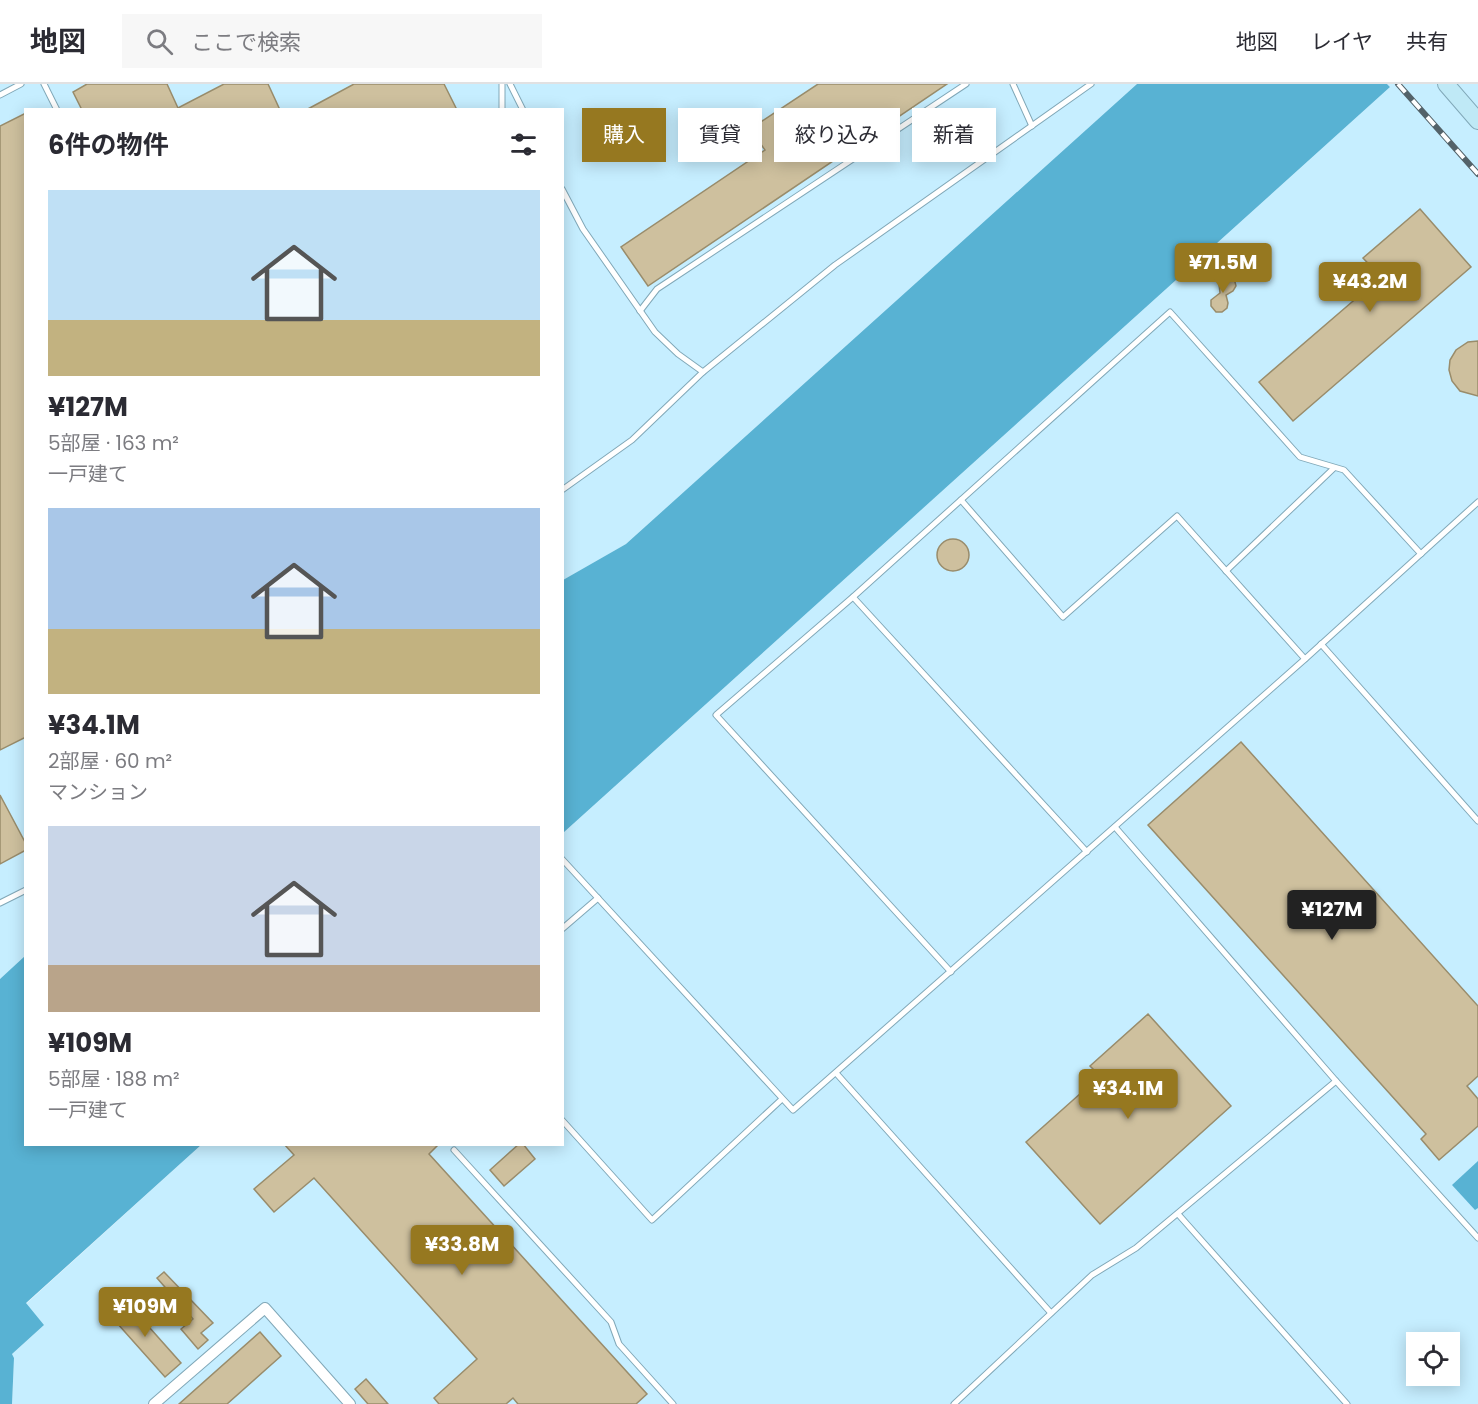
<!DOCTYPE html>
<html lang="ja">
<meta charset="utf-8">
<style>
:root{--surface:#fff;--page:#f7f7f7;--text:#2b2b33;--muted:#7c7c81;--line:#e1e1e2;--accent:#967820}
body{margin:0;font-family:Poppins,"Noto Sans JP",sans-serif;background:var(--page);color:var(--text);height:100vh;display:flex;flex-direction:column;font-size:22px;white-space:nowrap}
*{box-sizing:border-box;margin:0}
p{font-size:20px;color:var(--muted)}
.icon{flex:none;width:33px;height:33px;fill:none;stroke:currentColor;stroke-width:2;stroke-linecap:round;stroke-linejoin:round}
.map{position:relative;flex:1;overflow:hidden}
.side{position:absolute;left:24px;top:24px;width:540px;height:1038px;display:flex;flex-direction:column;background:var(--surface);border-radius:0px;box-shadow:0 3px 15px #0003}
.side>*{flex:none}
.guide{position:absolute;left:582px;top:24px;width:570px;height:54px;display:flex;gap:12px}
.tools{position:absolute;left:1406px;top:1248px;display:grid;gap:12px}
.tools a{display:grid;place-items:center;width:54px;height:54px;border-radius:0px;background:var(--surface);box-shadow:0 3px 15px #0003;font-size:30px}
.price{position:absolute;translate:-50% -51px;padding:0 14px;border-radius:6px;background:var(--accent);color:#fff;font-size:20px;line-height:39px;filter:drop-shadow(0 2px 3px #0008)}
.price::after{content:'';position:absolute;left:50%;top:36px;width:18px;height:14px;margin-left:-9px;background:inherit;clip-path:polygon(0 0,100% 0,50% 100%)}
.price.active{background:#222;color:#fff}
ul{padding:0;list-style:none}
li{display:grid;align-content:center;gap:12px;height:318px;padding:0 24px}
li span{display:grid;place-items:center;height:186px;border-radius:0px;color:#555}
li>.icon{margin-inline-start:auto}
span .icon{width:108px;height:108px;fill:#fffc;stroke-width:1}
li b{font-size:26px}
h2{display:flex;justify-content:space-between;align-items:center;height:72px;padding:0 24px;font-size:26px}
.pill{padding:0 21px;border-radius:0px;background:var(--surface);box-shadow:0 3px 15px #0003;font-size:21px;line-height:54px}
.pill.active{background:var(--accent);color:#fff}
header{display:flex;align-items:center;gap:36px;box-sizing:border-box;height:84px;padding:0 30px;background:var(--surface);border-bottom:2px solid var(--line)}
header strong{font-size:28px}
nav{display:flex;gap:33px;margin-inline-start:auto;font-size:21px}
.search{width:420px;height:54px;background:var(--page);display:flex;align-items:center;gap:15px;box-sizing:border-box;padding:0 21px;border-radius:0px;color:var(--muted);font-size:22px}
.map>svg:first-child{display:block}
.built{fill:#c6eeff;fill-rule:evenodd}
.water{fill:#58b2d3}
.building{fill:#cec09e;stroke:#998c6b;stroke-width:1.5}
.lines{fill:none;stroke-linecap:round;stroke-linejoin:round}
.lane-casing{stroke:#81a8b8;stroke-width:7}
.street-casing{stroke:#81a8b8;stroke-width:12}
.secondary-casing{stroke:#81a8b8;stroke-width:18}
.lane{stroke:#fff;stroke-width:5}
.street{stroke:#fff;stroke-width:10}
.secondary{stroke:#bfe9f6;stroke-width:16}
.rail-casing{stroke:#536269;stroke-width:6}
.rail{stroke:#fff;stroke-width:4;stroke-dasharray:11;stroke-linecap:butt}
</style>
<header>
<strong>地図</strong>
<div class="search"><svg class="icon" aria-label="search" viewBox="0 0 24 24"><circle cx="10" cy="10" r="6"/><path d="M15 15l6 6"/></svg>ここで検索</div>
<nav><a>地図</a><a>レイヤ</a><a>共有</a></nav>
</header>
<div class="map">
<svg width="1478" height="1320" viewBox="0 0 1478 1320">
<rect width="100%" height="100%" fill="#e5f5fc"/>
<!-- built -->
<g class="built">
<path d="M 0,0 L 1137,0 L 626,460 L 563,496 L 562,26 L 26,26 L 26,872 L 0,895 Z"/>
<path d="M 1387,0 L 1478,0 L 1478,1320 L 12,1320 L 14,1274 L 12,1270 L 44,1241 L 26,1220 L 201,1061 L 562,1060 L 563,749 L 1390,3 ZM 1416,1258 L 1449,1258 L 1449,1292 L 1416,1292 Z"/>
</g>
<!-- water -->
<g class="water">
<path d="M 1137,0 L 1387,0 L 1390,3 L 563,749 L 563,496 L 626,460 Z"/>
<path d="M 25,872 L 26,1060 L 201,1061 L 26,1219 L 44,1241 L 12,1270 L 14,1274 L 12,1320 L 0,1320 L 0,895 Z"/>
<path d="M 1478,1077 L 1478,1124 L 1475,1126 L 1452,1101 Z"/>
</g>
<!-- building -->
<g class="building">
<path d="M 87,0 L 167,0 L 178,24 L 224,0 L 268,0 L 280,26 L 82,26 L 73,8 Z"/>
<path d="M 354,0 L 444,0 L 457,26 L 306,26 Z"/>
<path d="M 818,0 L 947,0 L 648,202 L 621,163 L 765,66 L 750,45 Z"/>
<path d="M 26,29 L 26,653 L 0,666 L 0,42 Z"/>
<path d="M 1420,125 L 1471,183 L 1293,337 L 1259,298 L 1381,193 L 1363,174 Z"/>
<path d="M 1229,192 L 1234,194 L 1236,202 L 1233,207 L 1226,211 L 1228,219 L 1227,224 L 1222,228 L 1216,228 L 1211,222 L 1211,216 L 1220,209 L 1219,200 L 1221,194 Z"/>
<path d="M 1478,257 L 1478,312 L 1460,307 L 1452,297 L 1449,286 L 1450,276 L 1456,266 L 1468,258 Z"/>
<circle cx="953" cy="471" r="16"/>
<path d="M 1241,658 L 1478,922 L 1478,992 L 1467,1002 L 1478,1015 L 1478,1042 L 1439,1076 L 1421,1055 L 1426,1050 L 1148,741 Z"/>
<path d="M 0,711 L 26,760 L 26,766 L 0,780 Z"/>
<path d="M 1148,930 L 1231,1022 L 1100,1140 L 1026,1058 L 1100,992 L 1090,982 Z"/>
<path d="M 284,1060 L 439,1060 L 429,1070 L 647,1310 L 636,1320 L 518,1320 L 513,1314 L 506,1320 L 439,1320 L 434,1314 L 477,1275 L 314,1094 L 274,1128 L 254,1105 L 294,1071 Z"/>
<path d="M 519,1060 L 523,1060 L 535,1075 L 504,1102 L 490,1086 Z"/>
<path d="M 164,1188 L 213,1239 L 201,1249 L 208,1256 L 198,1265 L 181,1245 L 193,1235 L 157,1194 Z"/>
<path d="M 125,1216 L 181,1279 L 165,1293 L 109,1230 Z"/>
<path d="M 260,1248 L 281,1272 L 227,1320 L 179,1320 Z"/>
<path d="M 366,1295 L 388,1320 L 368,1320 L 355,1305 Z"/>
</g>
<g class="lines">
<defs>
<g id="lane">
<path d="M 44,0 L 57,26"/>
<path d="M 510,0 L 523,26"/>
<path d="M 1013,0 L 1032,42"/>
<path d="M 0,11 L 21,0"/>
<path d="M 502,26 L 502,0"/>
<path d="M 562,105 L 583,145 L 655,248 L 678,270 L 703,288 L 835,181 L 1091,0"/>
<path d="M 640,227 L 657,205 L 966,0"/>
<path d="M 562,406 L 632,356 L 703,288"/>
<path d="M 961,416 L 1063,533 L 1177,432 L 1305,575"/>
<path d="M 1226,487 L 1334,384"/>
<path d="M 853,513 L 1087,768"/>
<path d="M 1321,560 L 1478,737"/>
<path d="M 1115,743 L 1336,997 L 1478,1154"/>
<path d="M 562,775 L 793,1026 L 1305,575 L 1478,418"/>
<path d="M 0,819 L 26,806"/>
<path d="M 562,845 L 598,814"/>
<path d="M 951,888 L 716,631 L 853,513 L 1170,228 L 1300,373 L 1344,386 L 1421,470"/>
<path d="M 836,989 L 1051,1229"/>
<path d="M 562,1036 L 652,1136 L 782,1015"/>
<path d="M 454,1066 L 611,1238 L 619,1260 L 673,1320"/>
<path d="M 1178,1130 L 1347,1320"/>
<path d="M 954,1320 L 1092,1191 L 1136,1164 L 1336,997"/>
</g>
<path id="street" d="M 154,1320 L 265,1224 L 350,1320"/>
<path id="secondary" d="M 1446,0 L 1478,37"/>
</defs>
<!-- lane casing -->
<use href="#lane" class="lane-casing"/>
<!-- street casing -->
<use href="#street" class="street-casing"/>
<!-- secondary casing -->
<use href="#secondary" class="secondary-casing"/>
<!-- lane -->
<use href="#lane" class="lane"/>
<!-- street -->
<use href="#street" class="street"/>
<!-- secondary -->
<use href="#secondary" class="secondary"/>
<defs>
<path id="rail" d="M 1398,0 L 1478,90"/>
</defs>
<!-- rail casing -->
<use href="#rail" class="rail-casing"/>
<!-- rail -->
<use href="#rail" class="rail"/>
</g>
</svg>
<div class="tools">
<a><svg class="icon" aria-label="locate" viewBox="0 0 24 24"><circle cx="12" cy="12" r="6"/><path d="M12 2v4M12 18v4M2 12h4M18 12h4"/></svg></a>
</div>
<b class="price" style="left:1223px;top:210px">¥71.5M</b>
<b class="price" style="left:1370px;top:229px">¥43.2M</b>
<b class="price active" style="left:1332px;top:857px">¥127M</b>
<b class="price" style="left:1128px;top:1036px">¥34.1M</b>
<b class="price" style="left:462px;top:1192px">¥33.8M</b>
<b class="price" style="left:145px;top:1254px">¥109M</b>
<div class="guide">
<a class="pill active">購入</a>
<a class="pill">賃貸</a>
<a class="pill">絞り込み</a>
<a class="pill">新着</a>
</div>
<section class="side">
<h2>6件の物件<svg class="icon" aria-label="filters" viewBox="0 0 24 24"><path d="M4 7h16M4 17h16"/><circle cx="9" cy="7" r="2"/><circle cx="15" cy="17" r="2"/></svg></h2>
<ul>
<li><span style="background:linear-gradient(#bfe0f5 70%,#c2b280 0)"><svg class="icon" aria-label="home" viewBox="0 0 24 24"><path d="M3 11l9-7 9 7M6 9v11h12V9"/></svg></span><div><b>¥127M</b><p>5部屋 · 163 m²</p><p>一戸建て</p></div></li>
<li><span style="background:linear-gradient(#a9c7e8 65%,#c2b280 0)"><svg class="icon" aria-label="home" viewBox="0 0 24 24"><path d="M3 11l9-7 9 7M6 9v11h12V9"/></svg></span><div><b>¥34.1M</b><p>2部屋 · 60 m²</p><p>マンション</p></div></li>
<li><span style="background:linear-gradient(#c9d6e8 75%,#b9a48a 0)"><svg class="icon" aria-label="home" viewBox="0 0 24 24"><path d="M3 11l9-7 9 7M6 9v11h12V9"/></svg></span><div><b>¥109M</b><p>5部屋 · 188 m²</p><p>一戸建て</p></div></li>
</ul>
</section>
</div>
